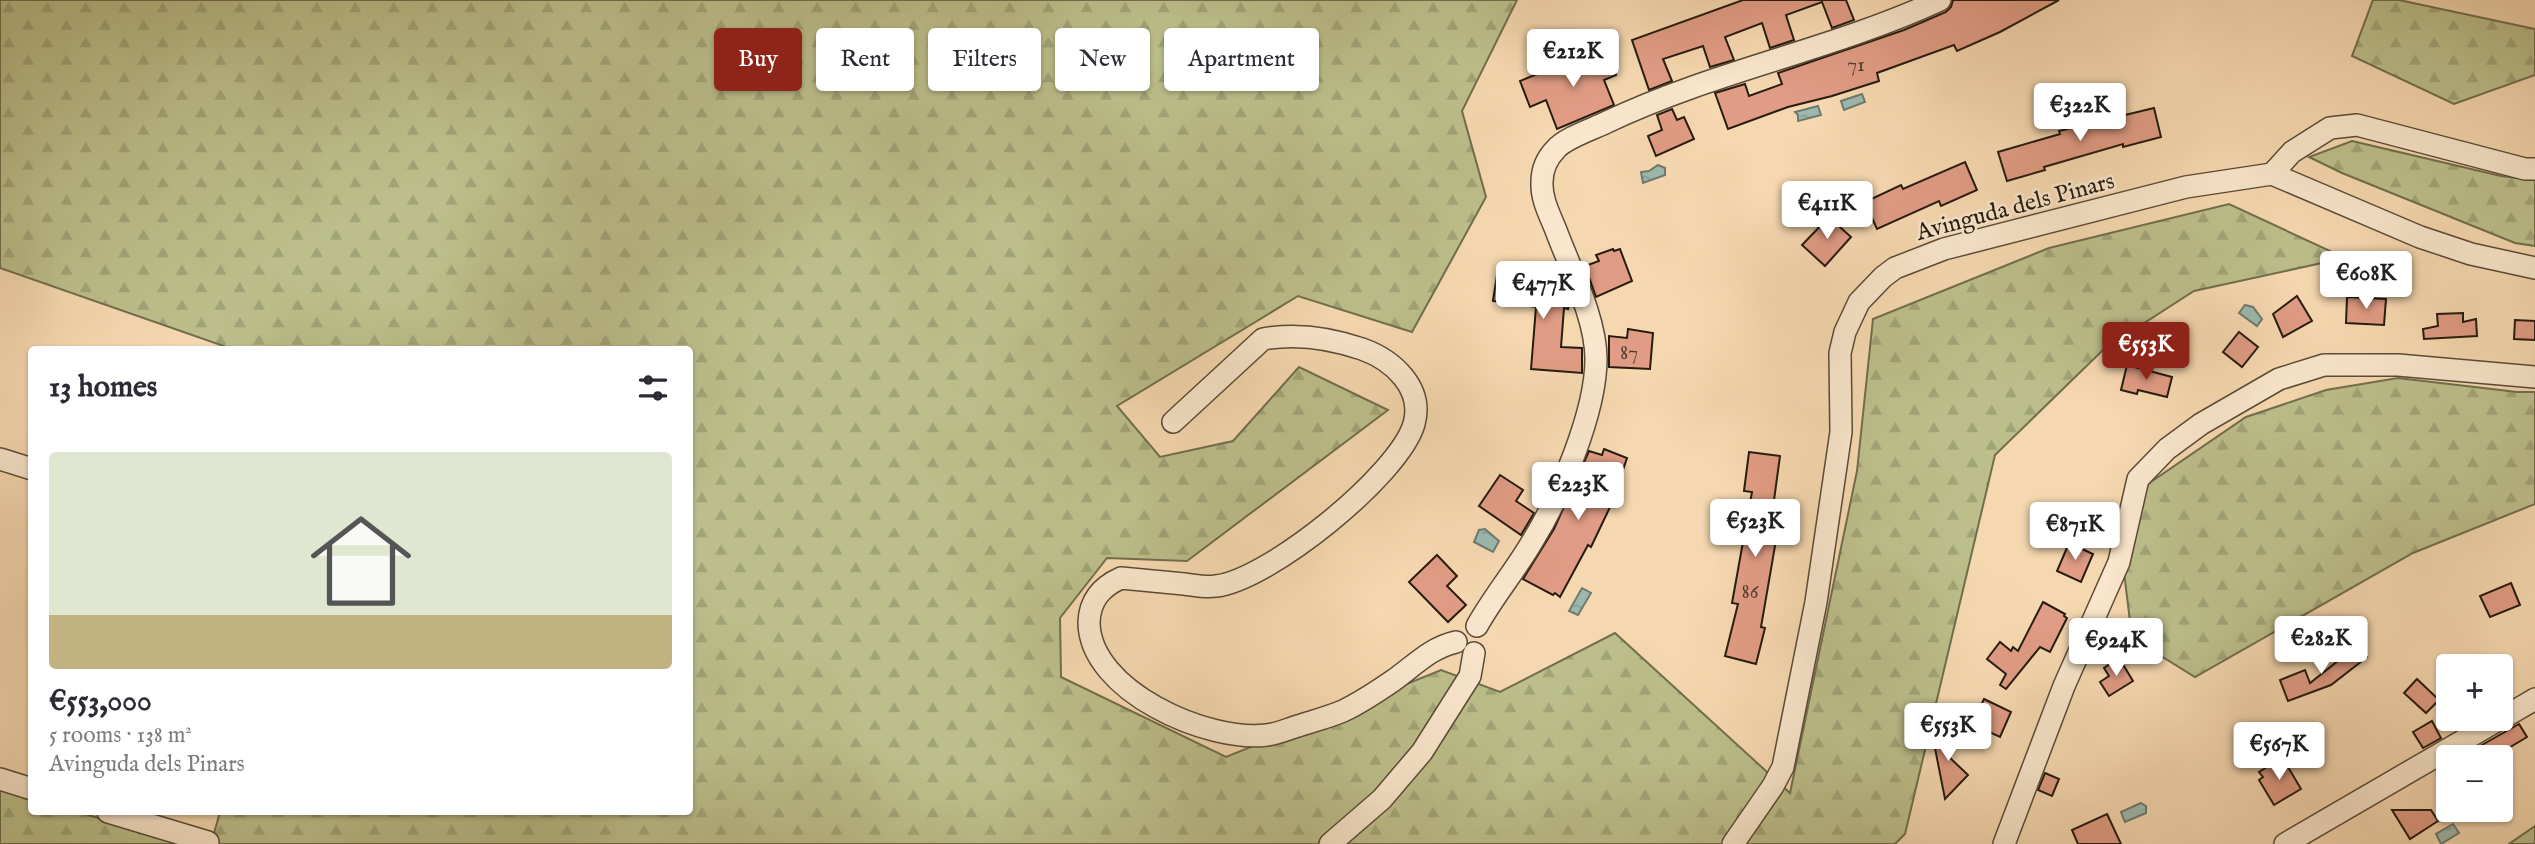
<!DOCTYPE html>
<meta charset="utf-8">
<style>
:root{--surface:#fff;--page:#f7f7f7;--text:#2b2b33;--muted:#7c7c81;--accent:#8f2418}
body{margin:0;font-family:"IM FELL English",serif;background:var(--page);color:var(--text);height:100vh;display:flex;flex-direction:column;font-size:26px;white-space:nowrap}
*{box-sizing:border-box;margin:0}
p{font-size:23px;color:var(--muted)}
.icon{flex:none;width:38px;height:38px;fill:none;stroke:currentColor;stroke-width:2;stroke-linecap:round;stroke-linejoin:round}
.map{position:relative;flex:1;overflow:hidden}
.side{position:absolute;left:28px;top:346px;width:665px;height:469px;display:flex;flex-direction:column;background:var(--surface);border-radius:7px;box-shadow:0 2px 5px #0004}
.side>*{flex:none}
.guide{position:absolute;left:714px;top:28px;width:665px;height:63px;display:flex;gap:14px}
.buttons{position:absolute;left:2436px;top:654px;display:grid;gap:14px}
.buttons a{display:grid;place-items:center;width:77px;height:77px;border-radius:7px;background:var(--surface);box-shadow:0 2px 5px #0004;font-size:35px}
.price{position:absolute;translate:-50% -60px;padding:0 16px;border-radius:7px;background:#fff;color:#222;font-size:23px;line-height:46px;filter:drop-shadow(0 2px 4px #0008)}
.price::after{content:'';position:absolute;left:50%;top:42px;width:21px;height:16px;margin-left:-10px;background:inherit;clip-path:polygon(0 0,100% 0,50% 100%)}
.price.current{background:var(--accent);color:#fff}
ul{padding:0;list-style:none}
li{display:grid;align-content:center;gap:14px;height:371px;padding:0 21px}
li span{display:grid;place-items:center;height:217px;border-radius:7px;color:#555}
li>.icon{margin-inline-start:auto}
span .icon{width:126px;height:126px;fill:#fffc;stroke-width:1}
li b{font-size:30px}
h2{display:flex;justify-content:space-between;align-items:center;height:84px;padding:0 21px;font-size:30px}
.pill{padding:0 24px;border-radius:7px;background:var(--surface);box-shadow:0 2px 5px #0004;font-size:24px;line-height:63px}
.pill.current{background:var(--accent);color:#fff}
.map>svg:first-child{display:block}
.grass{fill:url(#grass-tufts);stroke:#716e4d;stroke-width:2}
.forest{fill:url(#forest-firs);stroke:#716e4d;stroke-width:2}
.water{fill:url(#water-ripples);stroke:#6d7a6f;stroke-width:2}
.building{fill:#e09c84;stroke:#261c0f;stroke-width:2}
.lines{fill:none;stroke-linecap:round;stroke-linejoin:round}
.street-casing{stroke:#5a4b37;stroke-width:24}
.street{stroke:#f9e6cc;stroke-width:21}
.labels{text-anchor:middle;stroke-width:5;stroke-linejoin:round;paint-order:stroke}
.number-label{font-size:21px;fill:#543c2c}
.street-label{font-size:24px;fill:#261c0f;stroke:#f9e6cc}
</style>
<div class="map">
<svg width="2535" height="844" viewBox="0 0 2535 844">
<defs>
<pattern id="grass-tufts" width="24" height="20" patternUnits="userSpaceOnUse" patternTransform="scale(1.75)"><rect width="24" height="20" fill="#bcbf8b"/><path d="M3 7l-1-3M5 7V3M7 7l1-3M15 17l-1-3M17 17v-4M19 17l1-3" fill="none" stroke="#a1a477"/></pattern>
<pattern id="forest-firs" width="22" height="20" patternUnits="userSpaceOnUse" patternTransform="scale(1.75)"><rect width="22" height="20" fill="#bcbf8b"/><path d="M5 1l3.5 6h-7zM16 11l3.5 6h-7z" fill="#a1a477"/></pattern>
<pattern id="water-ripples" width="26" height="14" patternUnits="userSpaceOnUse" patternTransform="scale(1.75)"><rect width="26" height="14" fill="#9db9af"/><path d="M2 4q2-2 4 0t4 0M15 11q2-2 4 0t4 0" fill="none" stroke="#879e95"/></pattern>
</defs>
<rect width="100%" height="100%" fill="#f6d8b0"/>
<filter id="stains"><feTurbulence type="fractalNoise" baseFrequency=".00286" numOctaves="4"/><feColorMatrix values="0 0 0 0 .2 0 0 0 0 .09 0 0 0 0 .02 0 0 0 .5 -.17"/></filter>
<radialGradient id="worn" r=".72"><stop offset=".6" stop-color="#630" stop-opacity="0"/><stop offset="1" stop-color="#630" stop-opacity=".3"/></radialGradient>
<!-- grass -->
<path class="grass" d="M 2535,826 L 2535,844 L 2509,844 Z"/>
<!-- forest -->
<g class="forest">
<path d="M 0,0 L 1517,0 L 1462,111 L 1486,197 L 1412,332 L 1298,296 L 1117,406 L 1160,457 L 1233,441 L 1299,367 L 1388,410 L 1187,561 L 1107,558 L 1060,618 L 1061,677 L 1226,757 L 1441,670 L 1500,692 L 1615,633 L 1790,793 L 1857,471 L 1873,319 L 2049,248 L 2229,204 L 2345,258 L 2194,291 L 2104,349 L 1995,455 L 1905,834 L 1895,844 L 211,844 L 220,812 L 690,812 L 690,350 L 235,350 L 0,268 Z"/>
<path d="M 2373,0 L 2399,0 L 2535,29 L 2535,75 L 2454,104 L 2352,56 Z"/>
<path d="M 2352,141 L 2501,176 L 2535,180 L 2535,246 L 2515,243 L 2342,173 L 2309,157 Z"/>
<path d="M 2398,378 L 2517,392 L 2535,392 L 2535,504 L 2413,553 L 2195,677 L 2132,638 L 2124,572 L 2134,523 L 2148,484 L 2246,417 L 2326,390 Z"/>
<path d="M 0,790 L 31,799 L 32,812 L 78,812 L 189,844 L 0,844 Z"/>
</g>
<!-- water -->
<g class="water">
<path d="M 1862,94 L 1865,102 L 1844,110 L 1841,101 Z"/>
<path d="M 1818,106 L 1821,115 L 1798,121 L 1798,115 L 1795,112 Z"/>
<path d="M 1658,165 L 1665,168 L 1665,175 L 1643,183 L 1641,172 L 1649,171 Z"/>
<path d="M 2245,305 L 2253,307 L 2262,319 L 2257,326 L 2239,313 Z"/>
<path d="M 1485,529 L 1499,541 L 1493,552 L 1474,542 L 1479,530 Z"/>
<path d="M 1582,588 L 1591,593 L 1578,615 L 1569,611 Z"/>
<path d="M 2141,803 L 2146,806 L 2146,813 L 2125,822 L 2121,812 Z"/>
<path d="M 2453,824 L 2459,833 L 2441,844 L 2436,834 Z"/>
</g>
<!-- building -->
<g class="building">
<path d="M 1743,0 L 1846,0 L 1854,20 L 1832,28 L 1822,2 L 1786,15 L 1794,40 L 1770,48 L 1762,23 L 1725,37 L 1734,60 L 1710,67 L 1703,46 L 1663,59 L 1672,81 L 1649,90 L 1632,40 Z"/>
<path d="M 1953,0 L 2059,0 L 2000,32 L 1957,51 L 1954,45 L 1877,73 L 1879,81 L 1832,96 L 1788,107 L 1728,129 L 1715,93 L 1745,84 L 1749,96 L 1782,84 L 1778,73 L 1904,30 L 1946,12 L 1951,7 Z"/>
<path d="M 1605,49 L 1616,75 L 1604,80 L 1614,105 L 1557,129 L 1546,100 L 1530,107 L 1520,81 L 1554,67 L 1556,71 Z"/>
<path d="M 2154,108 L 2161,137 L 2123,147 L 2123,144 L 2044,167 L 2045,170 L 2007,181 L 1998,152 L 2060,134 L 2059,131 Z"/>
<path d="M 1672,109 L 1677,120 L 1684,117 L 1694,139 L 1656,156 L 1648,136 L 1662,130 L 1657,115 Z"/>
<path d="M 1965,162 L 1977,190 L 1941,206 L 1939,201 L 1877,229 L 1865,202 L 1901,185 L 1903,189 Z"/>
<path d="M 1829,217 L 1851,237 L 1825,266 L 1802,245 Z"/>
<path d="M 1613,249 L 1614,251 L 1620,249 L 1632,281 L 1596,297 L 1585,266 L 1599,261 L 1596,255 Z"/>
<path d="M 1497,275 L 1564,286 L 1570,300 L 1568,309 L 1564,308 L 1561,347 L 1582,348 L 1582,373 L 1531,369 L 1536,307 L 1493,301 Z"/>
<path d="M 2297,296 L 2312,321 L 2283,337 L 2273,314 Z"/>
<path d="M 2347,297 L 2386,299 L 2384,325 L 2346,323 Z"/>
<path d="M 2463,313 L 2463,322 L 2476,319 L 2477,336 L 2424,339 L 2423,329 L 2438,326 L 2437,314 Z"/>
<path d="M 2515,320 L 2535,321 L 2535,340 L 2514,339 Z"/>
<path d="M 1628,329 L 1653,333 L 1650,369 L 1609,367 L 1609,336 L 1627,338 Z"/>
<path d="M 2239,332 L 2258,347 L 2242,367 L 2223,352 Z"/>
<path d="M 2127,365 L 2172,377 L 2167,397 L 2138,390 L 2137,394 L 2121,390 Z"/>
<path d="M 1604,449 L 1627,458 L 1611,505 L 1591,547 L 1588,545 L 1560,597 L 1555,593 L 1553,595 L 1523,579 L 1554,529 L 1589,451 L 1602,455 Z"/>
<path d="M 1749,452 L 1780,456 L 1772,515 L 1780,517 L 1761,627 L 1765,628 L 1756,664 L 1725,656 L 1738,604 L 1732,603 L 1752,492 L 1744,491 Z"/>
<path d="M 1500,475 L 1523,490 L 1516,501 L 1534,513 L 1521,535 L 1479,506 Z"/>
<path d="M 2069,543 L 2093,554 L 2081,582 L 2057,571 Z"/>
<path d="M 1437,555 L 1457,576 L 1447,586 L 1466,605 L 1448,622 L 1409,582 Z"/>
<path d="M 2511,583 L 2520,605 L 2490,617 L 2480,596 Z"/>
<path d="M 2043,602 L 2065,614 L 2064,616 L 2067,618 L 2050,652 L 2040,647 L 2006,689 L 2000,685 L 2006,674 L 1987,659 L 2000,642 L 2011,651 L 2013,647 L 2018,651 Z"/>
<path d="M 2358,645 L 2367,657 L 2331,685 L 2288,701 L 2280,680 L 2305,670 L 2310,683 Z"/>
<path d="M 2119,658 L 2133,681 L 2109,696 L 2100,682 L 2109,676 L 2104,668 Z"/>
<path d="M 2417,679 L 2439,700 L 2426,713 L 2404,693 Z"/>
<path d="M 1984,699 L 2011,712 L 2000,737 L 1972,724 Z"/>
<path d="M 2432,721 L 2441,738 L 2423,748 L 2413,732 Z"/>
<path d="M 2519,724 L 2527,737 L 2492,758 L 2459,758 Z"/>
<path d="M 1944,730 L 1960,737 L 1947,755 L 1968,775 L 1945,799 L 1934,743 Z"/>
<path d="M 2278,760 L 2284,770 L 2288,767 L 2301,789 L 2274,805 L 2259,780 L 2263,777 L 2259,772 Z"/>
<path d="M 2045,773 L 2059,779 L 2052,796 L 2038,790 Z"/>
<path d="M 2392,810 L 2431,810 L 2438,821 L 2410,839 Z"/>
<path d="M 2107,814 L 2121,844 L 2078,844 L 2072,830 Z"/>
</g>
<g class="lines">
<defs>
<g id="street">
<path d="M 2272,174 L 2292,152 L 2330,128 L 2357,125 L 2525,169 L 2535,169"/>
<path d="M 1173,422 L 1263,339 C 1296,333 1330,338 1362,349 C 1393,360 1424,388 1414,424 C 1399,475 1269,580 1216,586 C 1206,588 1194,585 1184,584 C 1163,582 1142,580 1121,578 C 1101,587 1090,600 1089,622 C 1089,691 1209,743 1267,735 C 1277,734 1288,729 1298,726 C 1313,721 1329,717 1343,711 C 1360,703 1378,691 1394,680 C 1415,665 1430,648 1456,642"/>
<path d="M 0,459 L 32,469"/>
<path d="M 1477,626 C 1493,597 1515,571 1532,542 C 1560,497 1596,412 1596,359 C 1596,319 1571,270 1557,233 C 1551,217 1541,200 1542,182 C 1542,170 1547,158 1556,149 C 1565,138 1593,129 1607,122 C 1714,71 1832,50 1940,0"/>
<path d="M 2501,719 L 2535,699"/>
<path d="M 0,779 L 32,789"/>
<path d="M 108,812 L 208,842"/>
<path d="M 1330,844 L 1382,799 L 1422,752 L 1470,676 L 1474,653"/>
<path d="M 1733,844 L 1773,786 L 1783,767 L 1816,602 L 1841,432 L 1840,353 L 1845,332 L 1859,302 L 1883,277 L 1895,268 L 1944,249 L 2186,187 L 2272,174 L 2420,237 L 2471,254 L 2535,268"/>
<path d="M 2004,844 L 2064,686 L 2119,562 L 2138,479 L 2167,449 L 2201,424 L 2279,379 L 2324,365 L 2398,365 L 2535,377"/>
<path d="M 2285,844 L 2500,719"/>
</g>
</defs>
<!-- street casing -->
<use href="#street" class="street-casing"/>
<!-- street -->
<use href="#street" class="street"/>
</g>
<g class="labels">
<!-- number labels -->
<g class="number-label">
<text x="1856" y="71">71</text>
<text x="1629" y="359">87</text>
<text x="1750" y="598">86</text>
</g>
<!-- street labels -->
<g class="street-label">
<text transform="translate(2015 206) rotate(-15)" y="8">Avinguda dels Pinars</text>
</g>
</g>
<rect width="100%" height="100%" filter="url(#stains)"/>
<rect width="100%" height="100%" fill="url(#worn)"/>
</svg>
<div class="buttons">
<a>+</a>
<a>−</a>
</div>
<b class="price" style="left:1573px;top:89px">€212K</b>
<b class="price" style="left:2080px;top:143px">€322K</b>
<b class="price" style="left:1827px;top:241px">€411K</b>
<b class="price" style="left:2366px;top:311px">€608K</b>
<b class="price" style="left:1543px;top:321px">€477K</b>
<b class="price current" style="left:2146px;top:382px">€553K</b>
<b class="price" style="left:1578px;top:522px">€223K</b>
<b class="price" style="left:1755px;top:559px">€523K</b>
<b class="price" style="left:2075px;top:562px">€871K</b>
<b class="price" style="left:2321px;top:676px">€282K</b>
<b class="price" style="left:2116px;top:678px">€924K</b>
<b class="price" style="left:1948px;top:763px">€553K</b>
<b class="price" style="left:2279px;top:782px">€567K</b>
<div class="guide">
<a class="pill current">Buy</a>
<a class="pill">Rent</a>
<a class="pill">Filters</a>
<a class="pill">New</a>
<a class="pill">Apartment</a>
</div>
<section class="side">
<h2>13 homes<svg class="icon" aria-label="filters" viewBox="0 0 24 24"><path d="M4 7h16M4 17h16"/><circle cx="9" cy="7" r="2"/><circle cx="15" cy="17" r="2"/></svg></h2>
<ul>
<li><span style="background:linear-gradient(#dfe7d0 75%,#c2b280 0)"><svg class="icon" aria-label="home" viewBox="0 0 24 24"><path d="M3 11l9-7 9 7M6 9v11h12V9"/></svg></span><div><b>€553,000</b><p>5 rooms · 138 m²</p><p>Avinguda dels Pinars</p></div></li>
</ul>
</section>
</div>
